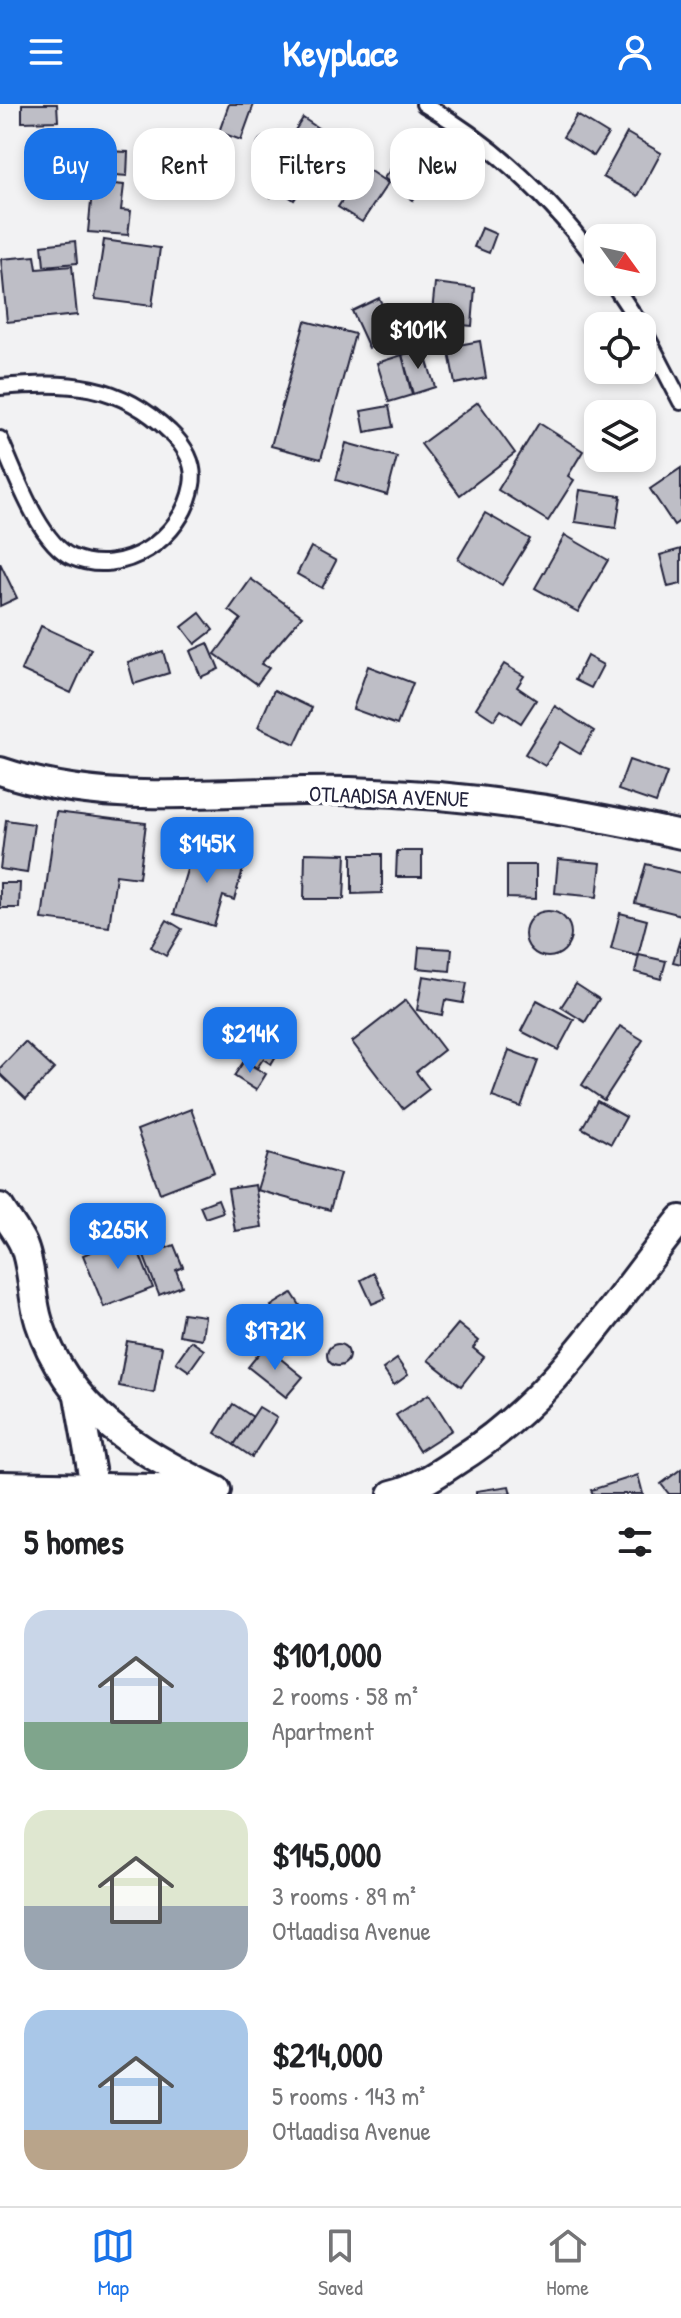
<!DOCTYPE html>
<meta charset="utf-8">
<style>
:root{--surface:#fff;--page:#f6f6f6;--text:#202124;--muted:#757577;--line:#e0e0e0;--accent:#1a73e8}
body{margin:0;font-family:"Patrick Hand",sans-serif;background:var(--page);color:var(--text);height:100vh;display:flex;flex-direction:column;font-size:30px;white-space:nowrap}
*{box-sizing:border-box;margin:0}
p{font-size:26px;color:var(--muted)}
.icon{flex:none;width:44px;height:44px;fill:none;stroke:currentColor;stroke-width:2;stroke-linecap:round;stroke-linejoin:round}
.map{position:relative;height:1390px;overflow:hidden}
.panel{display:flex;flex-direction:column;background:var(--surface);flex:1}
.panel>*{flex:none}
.banner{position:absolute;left:24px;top:24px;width:634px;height:72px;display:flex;gap:16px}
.needle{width:52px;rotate:123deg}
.fabs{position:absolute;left:584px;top:120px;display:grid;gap:16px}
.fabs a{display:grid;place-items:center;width:72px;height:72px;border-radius:16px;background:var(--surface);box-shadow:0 4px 12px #0003;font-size:40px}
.price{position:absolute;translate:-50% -68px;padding:0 18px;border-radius:16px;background:var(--accent);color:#fff;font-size:26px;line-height:52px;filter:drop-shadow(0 2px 4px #0008)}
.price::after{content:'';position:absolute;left:50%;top:48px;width:24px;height:18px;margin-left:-12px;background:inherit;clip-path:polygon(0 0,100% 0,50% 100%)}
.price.active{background:#222;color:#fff}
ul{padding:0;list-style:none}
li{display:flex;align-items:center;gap:24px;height:200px;padding:0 24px}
li span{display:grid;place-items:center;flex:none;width:224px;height:160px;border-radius:24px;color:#555}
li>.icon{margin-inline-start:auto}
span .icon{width:96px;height:96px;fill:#fffc;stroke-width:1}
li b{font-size:34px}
h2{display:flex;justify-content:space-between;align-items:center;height:96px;padding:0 24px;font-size:34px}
.pill{padding:0 28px;border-radius:24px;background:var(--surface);box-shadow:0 4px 12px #0003;font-size:28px;line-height:72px}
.pill.active{background:var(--accent);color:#fff}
header{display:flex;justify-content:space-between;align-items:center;height:104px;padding:0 24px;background:var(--accent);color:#fff;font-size:36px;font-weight:700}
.tab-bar{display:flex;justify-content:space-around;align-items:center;height:112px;border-top:2px solid var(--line);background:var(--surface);font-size:22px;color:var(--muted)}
.tab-bar a{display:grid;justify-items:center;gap:4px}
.tab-bar .active{color:var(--accent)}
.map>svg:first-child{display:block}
.building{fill:#bebec6;stroke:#22223b;stroke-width:2}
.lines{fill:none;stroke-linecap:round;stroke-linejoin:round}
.lane-casing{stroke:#22223b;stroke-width:20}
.street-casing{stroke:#22223b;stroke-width:32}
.lane{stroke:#fff;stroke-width:14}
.street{stroke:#fff;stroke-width:26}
.labels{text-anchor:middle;stroke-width:8;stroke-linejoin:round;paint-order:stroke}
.street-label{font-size:22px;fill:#22223b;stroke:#fff}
</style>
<header><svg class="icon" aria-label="menu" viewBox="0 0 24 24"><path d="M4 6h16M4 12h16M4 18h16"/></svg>Keyplace<svg class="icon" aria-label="person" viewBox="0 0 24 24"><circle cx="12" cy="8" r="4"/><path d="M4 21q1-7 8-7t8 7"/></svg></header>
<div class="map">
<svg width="681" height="1390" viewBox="0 0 681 1390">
<rect width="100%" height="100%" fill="#f2f2f3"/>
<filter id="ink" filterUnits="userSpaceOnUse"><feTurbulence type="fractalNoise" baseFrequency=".0125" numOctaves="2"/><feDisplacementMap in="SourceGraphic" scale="16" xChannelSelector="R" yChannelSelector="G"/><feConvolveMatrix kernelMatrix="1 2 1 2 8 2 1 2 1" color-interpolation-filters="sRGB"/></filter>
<g filter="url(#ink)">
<!-- building -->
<g class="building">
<path d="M 22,0 L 57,0 L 58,17 L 22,18 Z"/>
<path d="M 229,0 L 254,0 L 241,36 L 219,28 Z"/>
<path d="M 577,11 L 608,30 L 594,52 L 563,33 Z"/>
<path d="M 303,14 L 321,26 L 300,57 L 296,54 L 292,60 L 279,51 Z"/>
<path d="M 323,26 L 336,35 L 316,67 L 302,57 Z"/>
<path d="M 627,29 L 661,49 L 638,92 L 603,73 Z"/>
<circle cx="266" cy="42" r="9"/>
<path d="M 414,39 L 442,61 L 430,77 L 401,55 Z"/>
<path d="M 105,47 L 128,48 L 127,72 L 103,70 Z"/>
<path d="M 270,54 L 285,64 L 288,59 L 309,73 L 294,96 L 277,84 L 271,93 L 258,83 L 261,79 L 256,75 Z"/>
<path d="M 398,55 L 427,77 L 413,96 L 384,74 Z"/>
<path d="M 364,63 L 388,79 L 362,118 L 338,103 Z"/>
<path d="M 93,78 L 124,81 L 121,106 L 131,107 L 128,131 L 88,128 Z"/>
<path d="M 482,124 L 496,130 L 489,149 L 474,143 Z"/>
<path d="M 104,136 L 160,144 L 152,202 L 95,195 Z"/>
<path d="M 75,137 L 77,159 L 44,162 L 42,141 Z"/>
<path d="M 35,152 L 37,165 L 72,162 L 77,211 L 7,218 L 1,155 Z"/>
<path d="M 435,179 L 475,184 L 472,222 L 431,218 Z"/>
<path d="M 379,194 L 396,231 L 369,244 L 352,207 Z"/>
<path d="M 305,217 L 355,230 L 321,355 L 271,342 Z"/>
<path d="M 480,237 L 486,274 L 455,280 L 448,243 Z"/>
<path d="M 423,244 L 435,283 L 413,290 L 402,251 Z"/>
<path d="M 402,251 L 412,291 L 389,298 L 377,259 Z"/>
<path d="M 478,298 L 515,349 L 460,391 L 421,340 Z"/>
<path d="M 389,302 L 393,323 L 365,328 L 361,307 Z"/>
<path d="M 539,319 L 583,347 L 568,372 L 574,376 L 548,417 L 498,386 Z"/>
<path d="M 346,339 L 397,353 L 387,391 L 336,376 Z"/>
<path d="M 681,364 L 681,416 L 674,421 L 650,385 Z"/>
<path d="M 580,386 L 621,392 L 616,424 L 575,418 Z"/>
<path d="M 485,409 L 530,435 L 502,481 L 458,455 Z"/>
<path d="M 565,431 L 608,456 L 578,508 L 535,484 Z"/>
<path d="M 311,443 L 336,457 L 322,484 L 297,470 Z"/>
<path d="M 681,445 L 681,480 L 668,483 L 660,451 Z"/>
<path d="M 0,459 L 17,494 L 0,502 Z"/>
<path d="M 251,475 L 302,512 L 261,560 L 269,564 L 257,580 L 215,550 L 241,515 L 229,506 Z"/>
<path d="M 200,509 L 213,526 L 195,540 L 182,523 Z"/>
<path d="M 41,522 L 91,545 L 71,589 L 21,566 Z"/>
<path d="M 208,539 L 219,565 L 201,573 L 190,547 Z"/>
<path d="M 163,547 L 169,569 L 134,580 L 128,558 Z"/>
<path d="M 587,552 L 603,561 L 591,584 L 575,576 Z"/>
<path d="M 504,560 L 524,572 L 517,583 L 536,596 L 521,619 L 501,606 L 494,616 L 476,604 Z"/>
<path d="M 368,562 L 413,579 L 397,621 L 353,605 Z"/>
<path d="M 274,586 L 312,604 L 295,640 L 258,623 Z"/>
<path d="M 555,602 L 594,627 L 580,650 L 560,638 L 545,662 L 525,650 Z"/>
<path d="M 629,656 L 667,669 L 656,699 L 618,686 Z"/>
<path d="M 56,708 L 146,719 L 139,774 L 116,771 L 109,823 L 42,815 Z"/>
<path d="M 6,716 L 34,720 L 27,769 L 0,765 Z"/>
<path d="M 194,742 L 234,753 L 232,762 L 243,765 L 234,796 L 223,792 L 214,822 L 174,810 Z"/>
<path d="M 397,747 L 422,747 L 422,773 L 396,773 Z"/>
<path d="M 305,749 L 346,750 L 344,795 L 304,795 Z"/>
<path d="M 352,750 L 382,750 L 382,789 L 352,790 Z"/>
<path d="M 558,755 L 601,759 L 597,793 L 555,789 Z"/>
<path d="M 646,760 L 681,769 L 681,811 L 635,799 Z"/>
<path d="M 507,761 L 536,761 L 536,795 L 507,794 Z"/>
<path d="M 0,779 L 20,779 L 19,804 L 0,804 Z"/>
<circle cx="548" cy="830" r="23"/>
<path d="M 620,809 L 647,816 L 638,852 L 611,845 Z"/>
<path d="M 167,816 L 182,825 L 166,852 L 151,843 Z"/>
<path d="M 681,832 L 681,860 L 673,858 Z"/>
<path d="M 419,843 L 452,845 L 450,867 L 417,864 Z"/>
<path d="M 639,851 L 666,857 L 661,875 L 635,868 Z"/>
<path d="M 423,872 L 467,879 L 463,899 L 445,896 L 442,911 L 417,906 Z"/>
<path d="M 576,880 L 599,895 L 585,918 L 561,903 Z"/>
<path d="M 406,896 L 444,946 L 416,968 L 429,985 L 403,1005 L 352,938 Z"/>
<path d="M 537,896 L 574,916 L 558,946 L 521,927 Z"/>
<path d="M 620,922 L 643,936 L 604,996 L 582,981 Z"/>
<path d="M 263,932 L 281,944 L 271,960 L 263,955 L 257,964 L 246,957 Z"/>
<path d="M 25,938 L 54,965 L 26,995 L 0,970 L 0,964 Z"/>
<path d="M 509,946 L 538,957 L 521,1003 L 492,993 Z"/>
<path d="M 244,957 L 266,970 L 256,986 L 234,972 Z"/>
<path d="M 597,997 L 626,1013 L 611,1040 L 582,1024 Z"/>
<path d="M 191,1005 L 214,1068 L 160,1089 L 137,1026 Z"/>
<path d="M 268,1050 L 340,1070 L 330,1106 L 257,1086 Z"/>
<path d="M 255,1081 L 262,1123 L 235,1127 L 228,1085 Z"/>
<path d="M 218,1095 L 223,1108 L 205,1114 L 200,1102 Z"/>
<path d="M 161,1128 L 167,1144 L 174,1141 L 183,1163 L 176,1166 L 182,1182 L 159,1191 L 138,1137 Z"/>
<path d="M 132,1131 L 153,1184 L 104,1203 L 83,1151 Z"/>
<path d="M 374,1169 L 386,1194 L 372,1200 L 361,1176 Z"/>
<path d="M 292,1189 L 316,1226 L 295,1240 L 271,1202 Z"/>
<path d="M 183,1209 L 205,1212 L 202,1235 L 179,1231 Z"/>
<path d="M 458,1220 L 479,1237 L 473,1244 L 484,1253 L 461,1282 L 428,1256 Z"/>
<path d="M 127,1237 L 162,1243 L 154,1289 L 119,1282 Z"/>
<path d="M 191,1237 L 204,1246 L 189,1267 L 176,1258 Z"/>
<circle cx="338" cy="1251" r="11"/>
<path d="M 265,1242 L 303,1273 L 286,1293 L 248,1263 Z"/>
<path d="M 397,1255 L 408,1271 L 394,1281 L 383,1265 Z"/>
<path d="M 429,1290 L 452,1326 L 419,1347 L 396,1311 Z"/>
<path d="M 233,1300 L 253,1313 L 234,1341 L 215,1329 Z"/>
<path d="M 259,1303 L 277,1314 L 252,1353 L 234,1341 Z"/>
<path d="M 681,1365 L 681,1390 L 669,1390 L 661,1380 Z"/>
<path d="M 638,1371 L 643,1390 L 593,1390 L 591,1386 Z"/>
<path d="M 509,1382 L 511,1390 L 476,1390 L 476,1387 Z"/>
</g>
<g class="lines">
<defs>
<g id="lane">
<path d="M 424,0 C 493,40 551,94 598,159"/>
<path d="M 612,178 L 641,222"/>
<path d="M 642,223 L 681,298"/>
<path d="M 0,283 C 66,277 119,278 170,328 C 184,341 196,360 192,381 C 183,434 123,475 72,453 C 39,439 14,366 0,335"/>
</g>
<g id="street">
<path d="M 0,667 C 114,706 233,684 350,687 C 462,690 572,706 681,731"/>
<path d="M 0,1103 C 7,1115 17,1127 23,1140 C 33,1164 31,1193 39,1218 C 67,1305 139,1349 217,1386"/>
<path d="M 78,1292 L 94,1382 L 99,1390"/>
<path d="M 0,1381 L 205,1385"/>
<path d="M 392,1390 C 417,1384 436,1371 457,1357 C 555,1296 610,1203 681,1115"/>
</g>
</defs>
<!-- lane casing -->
<use href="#lane" class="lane-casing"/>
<!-- street casing -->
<use href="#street" class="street-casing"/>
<!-- lane -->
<use href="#lane" class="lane"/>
<!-- street -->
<use href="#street" class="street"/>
</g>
</g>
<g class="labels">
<!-- street labels -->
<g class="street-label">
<text transform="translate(389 692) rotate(2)" y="8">OTLAADISA AVENUE</text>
</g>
</g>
</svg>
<div class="fabs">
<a><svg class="needle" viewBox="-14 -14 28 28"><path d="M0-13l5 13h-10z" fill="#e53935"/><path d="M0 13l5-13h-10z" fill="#757577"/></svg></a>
<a><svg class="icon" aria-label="locate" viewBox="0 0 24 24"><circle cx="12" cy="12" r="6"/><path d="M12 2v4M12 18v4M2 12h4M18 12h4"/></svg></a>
<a><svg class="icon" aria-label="layers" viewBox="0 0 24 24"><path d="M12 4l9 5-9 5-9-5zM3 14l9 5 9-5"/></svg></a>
</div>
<b class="price active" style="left:418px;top:267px">$101K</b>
<b class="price" style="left:207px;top:781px">$145K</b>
<b class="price" style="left:250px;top:971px">$214K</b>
<b class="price" style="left:118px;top:1167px">$265K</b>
<b class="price" style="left:275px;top:1268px">$172K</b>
<div class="banner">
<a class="pill active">Buy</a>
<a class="pill">Rent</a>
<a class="pill">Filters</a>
<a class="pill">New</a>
</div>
</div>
<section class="panel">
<h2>5 homes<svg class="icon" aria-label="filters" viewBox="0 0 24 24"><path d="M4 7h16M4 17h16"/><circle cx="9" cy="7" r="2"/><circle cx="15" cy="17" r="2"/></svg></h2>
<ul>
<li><span style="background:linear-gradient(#c9d6e8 70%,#7fa58c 0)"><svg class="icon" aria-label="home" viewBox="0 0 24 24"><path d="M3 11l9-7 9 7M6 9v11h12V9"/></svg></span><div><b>$101,000</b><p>2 rooms · 58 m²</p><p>Apartment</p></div></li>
<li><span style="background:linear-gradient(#dfe7d0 60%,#9aa5b1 0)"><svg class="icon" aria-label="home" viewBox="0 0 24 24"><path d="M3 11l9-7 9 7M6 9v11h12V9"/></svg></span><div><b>$145,000</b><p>3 rooms · 89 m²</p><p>Otlaadisa Avenue</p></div></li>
<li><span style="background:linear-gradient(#a9c7e8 75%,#b9a48a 0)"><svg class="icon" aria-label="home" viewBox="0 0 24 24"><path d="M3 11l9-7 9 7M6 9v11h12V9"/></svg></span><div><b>$214,000</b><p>5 rooms · 143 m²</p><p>Otlaadisa Avenue</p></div></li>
</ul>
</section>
<nav class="tab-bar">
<a class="active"><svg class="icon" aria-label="map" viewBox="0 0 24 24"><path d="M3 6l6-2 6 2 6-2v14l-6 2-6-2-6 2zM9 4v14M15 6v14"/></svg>Map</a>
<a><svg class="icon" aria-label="saved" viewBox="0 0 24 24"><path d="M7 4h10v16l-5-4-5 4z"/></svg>Saved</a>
<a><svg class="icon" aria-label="home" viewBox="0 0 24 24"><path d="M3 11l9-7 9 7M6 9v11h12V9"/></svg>Home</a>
</nav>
